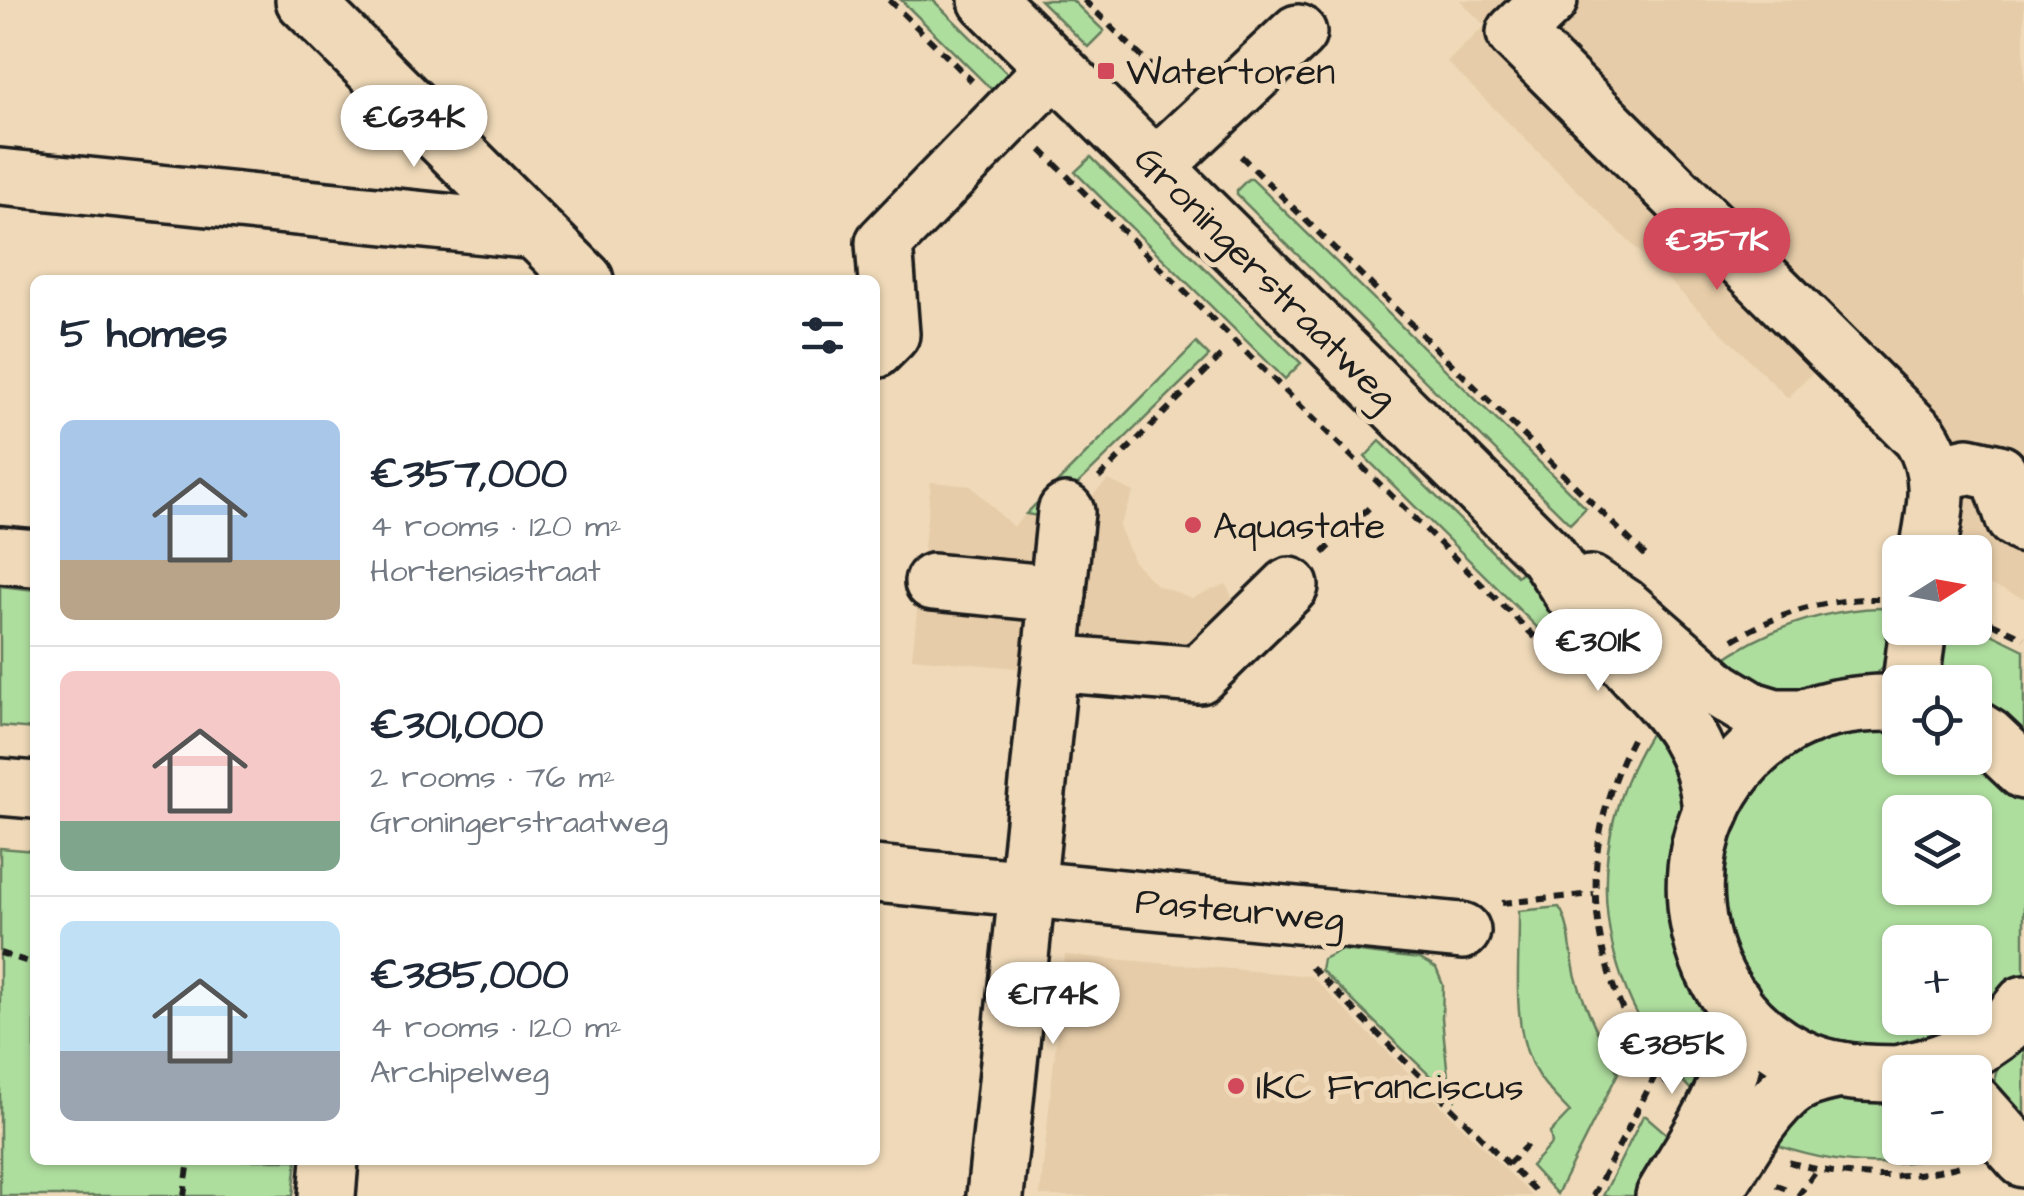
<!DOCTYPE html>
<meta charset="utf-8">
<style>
:root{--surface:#fff;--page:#f2f2f3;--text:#1f2937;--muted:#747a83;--line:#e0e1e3;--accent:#d1495b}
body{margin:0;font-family:"Architects Daughter",sans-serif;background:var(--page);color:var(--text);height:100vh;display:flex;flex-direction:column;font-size:38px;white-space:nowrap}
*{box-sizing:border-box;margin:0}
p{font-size:32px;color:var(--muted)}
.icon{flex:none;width:55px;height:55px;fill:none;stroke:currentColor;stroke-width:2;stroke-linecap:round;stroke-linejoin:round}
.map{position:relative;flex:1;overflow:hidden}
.side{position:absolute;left:30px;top:275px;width:850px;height:890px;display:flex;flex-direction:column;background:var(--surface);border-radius:15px;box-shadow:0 2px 8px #0004}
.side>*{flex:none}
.needle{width:65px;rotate:79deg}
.fabs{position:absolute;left:1882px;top:535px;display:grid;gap:20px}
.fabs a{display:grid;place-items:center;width:110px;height:110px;border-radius:15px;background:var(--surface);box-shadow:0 2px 8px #0004;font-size:50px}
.price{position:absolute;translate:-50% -85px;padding:0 22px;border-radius:35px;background:#fff;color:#222;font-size:32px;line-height:65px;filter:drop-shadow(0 2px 5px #0008)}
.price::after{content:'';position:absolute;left:50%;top:60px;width:30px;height:22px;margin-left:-15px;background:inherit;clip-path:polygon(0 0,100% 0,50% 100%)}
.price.selected{background:var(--accent);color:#fff}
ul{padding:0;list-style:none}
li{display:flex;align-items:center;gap:30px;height:250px;padding:0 30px}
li+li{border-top:2px solid var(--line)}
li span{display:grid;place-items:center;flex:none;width:280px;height:200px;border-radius:15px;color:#555}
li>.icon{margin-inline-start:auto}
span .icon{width:120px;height:120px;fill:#fffc;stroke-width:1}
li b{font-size:42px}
h2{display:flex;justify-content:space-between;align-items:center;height:120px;padding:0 30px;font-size:42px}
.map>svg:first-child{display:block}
.built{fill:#e6cca8}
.green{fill:#aede9e;stroke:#657d5d;stroke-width:2.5;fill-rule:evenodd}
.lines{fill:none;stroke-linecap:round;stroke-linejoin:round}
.minor-casing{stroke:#1c1c1c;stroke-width:62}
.major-casing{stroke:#1c1c1c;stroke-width:62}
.path{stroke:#1c1c1c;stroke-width:6;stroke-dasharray:10 8;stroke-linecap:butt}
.minor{stroke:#efd9b8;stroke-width:55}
.major{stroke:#efd9b8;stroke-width:55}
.poi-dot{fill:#d1495b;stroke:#efd9b8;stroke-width:4}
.labels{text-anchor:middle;stroke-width:10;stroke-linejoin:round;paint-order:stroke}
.poi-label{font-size:38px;fill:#1c1c1c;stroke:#efd9b8;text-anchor:start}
.street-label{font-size:38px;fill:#1c1c1c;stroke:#efd9b8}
</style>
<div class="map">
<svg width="2024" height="1196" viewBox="0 0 2024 1196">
<rect width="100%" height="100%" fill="#efd9b8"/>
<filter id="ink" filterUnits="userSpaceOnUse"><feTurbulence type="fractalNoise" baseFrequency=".01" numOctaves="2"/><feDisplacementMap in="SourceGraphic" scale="20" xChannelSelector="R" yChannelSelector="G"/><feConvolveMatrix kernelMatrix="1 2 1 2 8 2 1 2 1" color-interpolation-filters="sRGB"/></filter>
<g filter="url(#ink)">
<!-- built -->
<g class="built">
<path d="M 1460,0 L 2024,0 L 2024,598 L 1975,579 L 1975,552 L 1950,552 L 1848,337 L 1788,398 L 1447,62 L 1485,26 Z"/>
<path d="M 1108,480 L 1134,492 L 1119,526 L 1134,562 L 1156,585 L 1192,598 L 1226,584 L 1243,621 L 1210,676 L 1038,670 L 912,658 L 931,482 L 971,486 L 1013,527 L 1026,514 L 1045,516 L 1077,511 Z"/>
<path d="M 1065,955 L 1311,976 L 1532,1196 L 1040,1196 Z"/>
</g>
<!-- green -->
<g class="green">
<path d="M 901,0 L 933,0 L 1014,80 L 999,97 Z"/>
<path d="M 1040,0 L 1072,0 L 1104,31 L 1088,47 Z"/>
<path d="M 1091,157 L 1301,363 L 1285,379 L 1075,172 Z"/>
<path d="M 1248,179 L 1252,179 L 1586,508 L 1570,524 L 1237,195 L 1237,190 Z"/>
<path d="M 1196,343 L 1209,356 L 1044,517 L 1026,514 Z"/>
<path d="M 1380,441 L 1517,576 L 1526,568 L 1549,592 L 1570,656 L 1566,656 L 1365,457 Z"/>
<path d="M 0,586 L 35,590 L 35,729 L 0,726 Z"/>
<path d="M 1880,608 L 1898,610 L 1889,660 L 1872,679 L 1784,701 L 1716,664 C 1766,629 1819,610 1880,608 Z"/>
<path d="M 1975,626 L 2024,650 L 2024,738 L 1975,709 L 1975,682 L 1942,682 L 1938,675 L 1938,628 Z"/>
<path d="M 1865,721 L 1900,721 L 1900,758 L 1975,758 L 2024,801 L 2024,975 L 2013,992 L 1992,1014 L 1913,1053 L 1823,1045 L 1751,993 L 1715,912 L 1726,823 L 1782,753 ZM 1900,812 L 1975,812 L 1975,888 L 1900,888 ZM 1900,942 L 1975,942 L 1975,1018 L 1900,1018 Z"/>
<path d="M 1658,722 L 1676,742 L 1713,1004 L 1701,1100 C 1595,997 1573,846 1658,722 Z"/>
<path d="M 0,848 L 35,851 L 35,1160 L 297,1160 L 293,1196 L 0,1196 Z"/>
<path d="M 1559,907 C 1571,924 1570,956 1576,977 C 1586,1011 1602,1042 1618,1073 L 1557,1194 L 1531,1166 L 1552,1143 L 1550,1133 L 1570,1112 C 1555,1096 1539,1081 1531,1062 C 1511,1018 1520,959 1519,911 Z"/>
<path d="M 1341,950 L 1420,959 L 1436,968 L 1443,985 L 1442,1018 L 1448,1077 L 1458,1096 L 1455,1100 L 1321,970 L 1323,959 Z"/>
<path d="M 2024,1030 L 2024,1126 C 1986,1081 1985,1076 2024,1030 Z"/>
<path d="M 1900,1089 L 1900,1148 L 1975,1148 L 1975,1137 L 1980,1148 C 1905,1170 1838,1169 1765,1141 L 1803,1101 Z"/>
<path d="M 1643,1116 L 1646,1116 L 1677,1143 L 1649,1196 L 1603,1196 Z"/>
</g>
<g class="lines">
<defs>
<g id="minor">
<path d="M 304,0 L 585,280"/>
<path d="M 1549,0 L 1515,33 L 1921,437 C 1945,474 1935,512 1928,552"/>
<path d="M 1155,167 L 1298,33"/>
<path d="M 0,177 L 535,231"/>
<path d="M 875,350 L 891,334 L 884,243 L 1055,67"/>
<path d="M 1937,473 L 1968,466 L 1999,473 L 2014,519 L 2024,525"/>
<path d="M 0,555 L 35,558"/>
<path d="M 933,582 L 1058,594"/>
<path d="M 1051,663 L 1199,675 L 1290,586"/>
<path d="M 1911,682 L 1918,628"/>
<path d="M 0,787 L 35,790"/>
<path d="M 875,874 L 1462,931"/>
<path d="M 1975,1104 L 2024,1159"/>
<path d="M 327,1196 L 330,1160"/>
<path d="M 995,1196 C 1018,968 1044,740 1066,512"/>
</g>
<g id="major">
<path d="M 987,0 L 1547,555 C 1564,580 1580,608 1600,632 C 1650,694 1706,726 1711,813"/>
<path d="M 1590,584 L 1623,606 L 1719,690 L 1752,710 L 1775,717 L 1807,717"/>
<path d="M 1900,703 C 1857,702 1813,707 1776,733 C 1655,815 1673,1006 1810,1062 C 1839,1073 1870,1074 1900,1074"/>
<path d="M 1975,729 L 1988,737 L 2024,771"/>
<path d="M 1905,1072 C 1951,1062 1996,1044 2024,1004"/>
<path d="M 1664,1196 C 1698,1136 1750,1074 1733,1001"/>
<path d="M 1712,1196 C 1734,1162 1762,1106 1796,1084 C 1810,1076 1826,1073 1841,1070"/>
</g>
</defs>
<!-- minor casing -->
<use href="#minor" class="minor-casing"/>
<!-- major casing -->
<use href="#major" class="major-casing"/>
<!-- path -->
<g class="path">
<path d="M 889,0 L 972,81"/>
<path d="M 1084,0 L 1172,87"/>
<path d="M 1041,150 L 1541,643"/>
<path d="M 1241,156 L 1648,558"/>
<path d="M 1099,478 L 1222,355"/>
<path d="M 1323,553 L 1372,505"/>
<path d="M 1975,615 L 2024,638"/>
<path d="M 1733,640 C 1776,614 1827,598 1878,599"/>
<path d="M 1632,739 C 1584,833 1583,935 1632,1029 C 1643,1050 1652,1070 1670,1086"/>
<path d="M 1502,903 L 1594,894"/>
<path d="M 0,953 L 35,964"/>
<path d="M 1311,967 L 1540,1196"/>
<path d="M 1789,1162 C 1846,1179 1906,1181 1964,1165"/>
<path d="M 1508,1164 L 1527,1145"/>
<path d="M 1776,1185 L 1792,1191"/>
<path d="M 184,1196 L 189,1160"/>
<path d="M 1593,1196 L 1656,1074"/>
<path d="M 1798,1196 L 1817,1170"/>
</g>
<!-- minor -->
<use href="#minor" class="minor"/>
<!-- major -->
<use href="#major" class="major"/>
</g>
</g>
<!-- markers -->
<g class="poi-dot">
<rect x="1096" y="61" width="20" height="20" rx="5"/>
<circle cx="1193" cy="525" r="10"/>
<circle cx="1236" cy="1086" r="10"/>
</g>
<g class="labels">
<!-- poi labels -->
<g class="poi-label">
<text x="1126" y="84">Watertoren</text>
<text x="1213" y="538">Aquastate</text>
<text x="1256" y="1099">IKC Franciscus</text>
</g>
<!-- street labels -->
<g class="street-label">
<text transform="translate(1267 277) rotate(45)" y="13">Groningerstraatweg</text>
<text transform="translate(1240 909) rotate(5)" y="13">Pasteurweg</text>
</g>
</g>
</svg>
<div class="fabs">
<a><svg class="needle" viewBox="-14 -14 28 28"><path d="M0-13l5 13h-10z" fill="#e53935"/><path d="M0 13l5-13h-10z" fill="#747a83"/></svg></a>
<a><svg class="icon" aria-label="locate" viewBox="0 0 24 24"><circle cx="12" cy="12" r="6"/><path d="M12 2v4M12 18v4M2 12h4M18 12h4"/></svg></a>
<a><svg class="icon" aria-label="layers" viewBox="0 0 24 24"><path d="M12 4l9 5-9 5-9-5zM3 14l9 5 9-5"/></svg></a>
<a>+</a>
<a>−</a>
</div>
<b class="price" style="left:414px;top:170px">€634K</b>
<b class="price selected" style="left:1717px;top:293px">€357K</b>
<b class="price" style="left:1598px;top:694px">€301K</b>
<b class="price" style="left:1053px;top:1047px">€174K</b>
<b class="price" style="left:1672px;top:1097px">€385K</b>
<section class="side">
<h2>5 homes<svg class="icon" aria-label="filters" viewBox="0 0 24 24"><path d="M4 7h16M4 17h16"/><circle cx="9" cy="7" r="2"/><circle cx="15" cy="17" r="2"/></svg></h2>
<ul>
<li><span style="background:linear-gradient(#a9c7e8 70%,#b9a48a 0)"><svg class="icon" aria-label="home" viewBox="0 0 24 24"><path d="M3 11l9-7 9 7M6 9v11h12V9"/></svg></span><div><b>€357,000</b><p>4 rooms · 120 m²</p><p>Hortensiastraat</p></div></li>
<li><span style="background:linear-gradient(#f6c9c9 75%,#7fa58c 0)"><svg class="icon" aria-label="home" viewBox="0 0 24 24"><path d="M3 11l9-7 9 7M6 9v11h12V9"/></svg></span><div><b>€301,000</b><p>2 rooms · 76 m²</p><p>Groningerstraatweg</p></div></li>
<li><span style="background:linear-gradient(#bfe0f5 65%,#9aa5b1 0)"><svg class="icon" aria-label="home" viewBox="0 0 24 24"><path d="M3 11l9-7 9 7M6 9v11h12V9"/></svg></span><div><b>€385,000</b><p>4 rooms · 120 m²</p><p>Archipelweg</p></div></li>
</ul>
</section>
</div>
